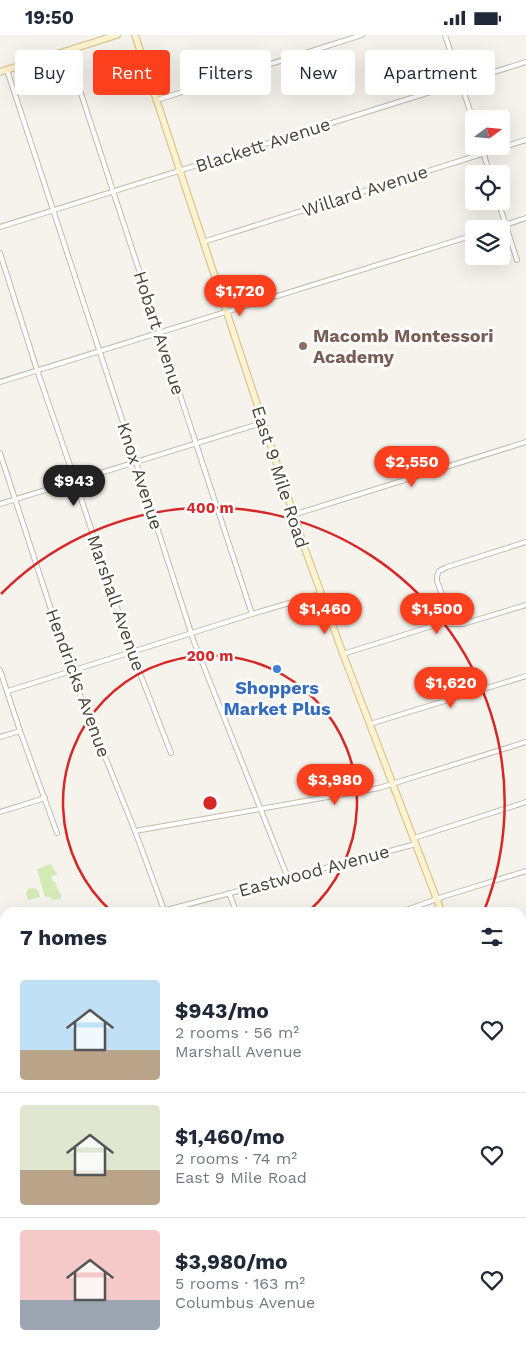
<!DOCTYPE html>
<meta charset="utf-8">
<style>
:root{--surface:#fff;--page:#f2f2f3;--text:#1f2937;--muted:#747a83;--line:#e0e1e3;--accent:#fc3f1d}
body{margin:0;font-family:"Work Sans",sans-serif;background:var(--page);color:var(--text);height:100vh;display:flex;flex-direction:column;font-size:19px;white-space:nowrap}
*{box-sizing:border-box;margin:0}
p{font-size:16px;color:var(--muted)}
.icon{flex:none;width:28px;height:28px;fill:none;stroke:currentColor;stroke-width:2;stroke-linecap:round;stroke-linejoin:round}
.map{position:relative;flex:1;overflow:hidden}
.details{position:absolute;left:0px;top:872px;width:526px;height:446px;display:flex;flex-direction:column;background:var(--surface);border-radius:15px 15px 0 0;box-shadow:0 5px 20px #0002}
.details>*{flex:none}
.hud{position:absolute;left:15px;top:15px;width:496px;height:45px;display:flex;gap:10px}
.needle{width:32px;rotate:74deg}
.tools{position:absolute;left:465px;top:75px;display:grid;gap:10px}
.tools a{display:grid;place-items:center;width:45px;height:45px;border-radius:5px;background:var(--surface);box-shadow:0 5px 20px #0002;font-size:25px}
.price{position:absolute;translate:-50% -42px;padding:0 11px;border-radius:18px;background:var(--accent);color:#fff;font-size:16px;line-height:32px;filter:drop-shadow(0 1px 2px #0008)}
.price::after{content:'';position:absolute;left:50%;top:30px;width:15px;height:11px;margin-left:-8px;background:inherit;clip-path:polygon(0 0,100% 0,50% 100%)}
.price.current{background:#222;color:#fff}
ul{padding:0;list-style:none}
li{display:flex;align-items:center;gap:15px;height:125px;padding:0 20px}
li+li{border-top:1px solid var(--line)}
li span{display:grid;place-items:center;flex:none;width:140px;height:100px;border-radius:5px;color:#555}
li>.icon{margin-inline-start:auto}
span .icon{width:60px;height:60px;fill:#fffc;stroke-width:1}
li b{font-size:21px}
h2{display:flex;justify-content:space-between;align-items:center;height:60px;padding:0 20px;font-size:21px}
.tag{padding:0 18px;border-radius:5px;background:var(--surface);box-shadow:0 5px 20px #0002;font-size:18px;line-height:45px}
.tag.current{background:var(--accent);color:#fff}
.status{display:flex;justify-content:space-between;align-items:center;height:35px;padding:0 25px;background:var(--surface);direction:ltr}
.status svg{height:14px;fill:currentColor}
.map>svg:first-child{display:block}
.green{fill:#d2eab5}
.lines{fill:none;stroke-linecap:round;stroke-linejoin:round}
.minor-casing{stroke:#c2bbae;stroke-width:6}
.secondary-casing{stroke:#d6c79b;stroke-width:8}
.minor{stroke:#fff;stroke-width:4}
.secondary{stroke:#fff3cd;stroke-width:5.5}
.ring{fill:none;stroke:#d62828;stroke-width:2.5}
.education-dot{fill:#8d6e63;stroke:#fff;stroke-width:2}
.shop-dot{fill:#3f7fe0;stroke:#fff;stroke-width:2}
.labels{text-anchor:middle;stroke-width:5;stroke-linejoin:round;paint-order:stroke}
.street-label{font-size:18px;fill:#4b4439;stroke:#fff}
.education-label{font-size:18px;font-weight:bold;fill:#785e54;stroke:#fff;text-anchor:start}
.shop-label{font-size:18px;font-weight:bold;fill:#366cbe;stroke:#fff}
.centre{fill:#d62828;stroke:#fff;stroke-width:2.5}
.ring-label{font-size:15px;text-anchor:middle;font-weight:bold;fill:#d62828;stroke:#fff;stroke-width:5;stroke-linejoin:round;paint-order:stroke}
</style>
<div class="status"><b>19:50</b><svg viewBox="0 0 49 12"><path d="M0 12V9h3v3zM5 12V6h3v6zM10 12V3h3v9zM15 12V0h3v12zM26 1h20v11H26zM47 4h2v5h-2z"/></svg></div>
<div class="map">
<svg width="526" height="1318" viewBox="0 0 526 1318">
<rect width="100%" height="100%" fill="#f6f3ec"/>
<!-- green -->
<g class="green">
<path d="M 51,829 L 57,839 L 51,842 L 53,847 L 55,847 L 60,859 L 62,859 L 60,864 L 52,865 L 51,862 L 46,862 L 44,860 L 37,834 Z"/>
<path d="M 33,853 L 38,855 L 40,862 L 28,865 L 26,858 L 28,854 Z"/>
<path d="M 524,1267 L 526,1271 L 526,1296 L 521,1298 L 521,1268 Z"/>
</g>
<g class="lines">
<defs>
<g id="minor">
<path d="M 445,0 L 474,88"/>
<path d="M 67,16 L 252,579"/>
<path d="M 7,35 L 136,427 L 194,607 L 288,843"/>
<path d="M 157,65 L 362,0"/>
<path d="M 481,111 L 490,139"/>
<path d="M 498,166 L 517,225"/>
<path d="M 0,192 L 526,27"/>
<path d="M 493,194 L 526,183"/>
<path d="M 203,207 L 526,105"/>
<path d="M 0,218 L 37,335 L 75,445 L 132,618 L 171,718"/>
<path d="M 0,347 L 474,200"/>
<path d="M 0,418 L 74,645 L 135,796 L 164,875"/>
<path d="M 0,469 L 262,388"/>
<path d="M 293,480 L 526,407"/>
<path d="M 453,589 L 437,546 L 437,541 L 439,536 L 447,532 L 526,507"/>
<path d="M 343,619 L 432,591 L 441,589 L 463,589 L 526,570"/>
<path d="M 0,635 L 20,696 L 57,798"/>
<path d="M 8,656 L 252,579 L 320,559"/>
<path d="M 370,689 L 526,641"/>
<path d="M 0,702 L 20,696"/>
<path d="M 0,777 L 45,763"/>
<path d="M 135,796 L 379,753 L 526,707"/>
<path d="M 414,803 L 526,767"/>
<path d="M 229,858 L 237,878"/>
<path d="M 155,878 L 416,809"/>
<path d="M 398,878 L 445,861 L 526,836"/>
<path d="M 521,903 L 526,901"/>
<path d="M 521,1000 L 526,999"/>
<path d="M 0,1004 L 5,1003"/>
<path d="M 0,1068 L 5,1067"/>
<path d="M 0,1141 L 5,1139"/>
<path d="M 521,1153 L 526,1151"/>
<path d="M 521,1220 L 526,1218"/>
<path d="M 101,1314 L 103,1318"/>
<path d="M 183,1314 L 185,1318"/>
<path d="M 42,1318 L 55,1314"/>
<path d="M 246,1318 L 258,1314"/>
<path d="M 376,1318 L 377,1314"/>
<path d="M 435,1318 L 436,1314"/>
</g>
<g id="secondary">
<path d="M 135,0 L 305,514 L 343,619 L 442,878"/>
<path d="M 0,37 L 117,0"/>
<path d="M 521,1078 L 526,1091"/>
</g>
</defs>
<!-- minor casing -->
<use href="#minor" class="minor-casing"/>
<!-- secondary casing -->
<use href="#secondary" class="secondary-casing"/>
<!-- minor -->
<use href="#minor" class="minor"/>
<!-- secondary -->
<use href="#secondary" class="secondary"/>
</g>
<!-- distance rings -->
<g class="ring">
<path d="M112 877A147 147 0 1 1 308 877"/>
<path d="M1 559A295 295 0 0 1 484 876"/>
</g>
<!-- markers -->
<circle class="education-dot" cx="303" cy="311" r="5"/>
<circle class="shop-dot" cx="277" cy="634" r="5"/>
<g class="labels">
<!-- street labels -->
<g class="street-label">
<text transform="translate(263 110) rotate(-18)" y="6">Blackett Avenue</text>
<text transform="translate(365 156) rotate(-18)" y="6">Willard Avenue</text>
<text transform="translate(159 298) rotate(72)" y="6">Hobart Avenue</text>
<text transform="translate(140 441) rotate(72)" y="6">Knox Avenue</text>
<text transform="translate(280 442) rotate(72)" y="6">East 9 Mile Road</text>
<text transform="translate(116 568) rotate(71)" y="6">Marshall Avenue</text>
<text transform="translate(78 648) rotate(70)" y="6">Hendricks Avenue</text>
<text transform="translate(314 836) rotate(-15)" y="6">Eastwood Avenue</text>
</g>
<!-- education labels -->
<g class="education-label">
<text x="313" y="307">Macomb Montessori<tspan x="313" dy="21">Academy</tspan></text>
</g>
<!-- shop labels -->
<g class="shop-label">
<text x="277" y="659">Shoppers<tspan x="277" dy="21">Market Plus</tspan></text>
</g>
</g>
<circle cx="210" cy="768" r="8" class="centre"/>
<g class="ring-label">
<text x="210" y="478">400 m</text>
<text x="210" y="626">200 m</text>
</g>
</svg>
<div class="tools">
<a><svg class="needle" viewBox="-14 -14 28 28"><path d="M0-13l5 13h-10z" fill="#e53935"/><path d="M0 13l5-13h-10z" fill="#747a83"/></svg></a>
<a><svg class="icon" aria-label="locate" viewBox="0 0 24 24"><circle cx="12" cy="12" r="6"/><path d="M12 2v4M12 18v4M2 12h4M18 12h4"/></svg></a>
<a><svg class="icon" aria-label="layers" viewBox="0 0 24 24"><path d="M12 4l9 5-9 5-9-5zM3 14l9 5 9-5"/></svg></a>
</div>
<b class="price" style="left:240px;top:282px">$1,720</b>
<b class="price" style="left:412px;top:453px">$2,550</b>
<b class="price current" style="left:74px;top:472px">$943</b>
<b class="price" style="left:325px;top:600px">$1,460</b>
<b class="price" style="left:437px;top:600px">$1,500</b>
<b class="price" style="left:451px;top:674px">$1,620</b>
<b class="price" style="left:335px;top:771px">$3,980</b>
<div class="hud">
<a class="tag">Buy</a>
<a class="tag current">Rent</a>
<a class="tag">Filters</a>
<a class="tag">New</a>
<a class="tag">Apartment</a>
</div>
<section class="details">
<h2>7 homes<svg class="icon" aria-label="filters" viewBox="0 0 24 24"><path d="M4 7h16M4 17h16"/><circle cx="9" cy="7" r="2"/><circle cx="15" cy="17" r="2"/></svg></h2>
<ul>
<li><span style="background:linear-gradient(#bfe0f5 70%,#b9a48a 0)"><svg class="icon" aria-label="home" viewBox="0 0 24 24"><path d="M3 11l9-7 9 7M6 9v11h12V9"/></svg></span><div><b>$943/mo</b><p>2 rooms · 56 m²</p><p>Marshall Avenue</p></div><svg class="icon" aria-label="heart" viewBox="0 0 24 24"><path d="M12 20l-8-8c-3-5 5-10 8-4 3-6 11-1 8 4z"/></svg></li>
<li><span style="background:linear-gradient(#dfe7d0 65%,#b9a48a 0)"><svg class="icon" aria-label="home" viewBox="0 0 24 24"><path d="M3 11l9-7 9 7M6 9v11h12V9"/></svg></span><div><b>$1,460/mo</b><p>2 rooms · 74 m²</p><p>East 9 Mile Road</p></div><svg class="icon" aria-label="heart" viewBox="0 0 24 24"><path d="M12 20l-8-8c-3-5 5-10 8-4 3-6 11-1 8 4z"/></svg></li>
<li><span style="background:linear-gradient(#f6c9c9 70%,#9aa5b1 0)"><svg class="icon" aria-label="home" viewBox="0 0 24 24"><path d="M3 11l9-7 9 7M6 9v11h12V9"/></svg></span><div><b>$3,980/mo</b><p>5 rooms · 163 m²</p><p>Columbus Avenue</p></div><svg class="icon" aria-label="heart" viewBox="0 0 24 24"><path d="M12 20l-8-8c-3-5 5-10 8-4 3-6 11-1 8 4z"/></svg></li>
</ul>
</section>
</div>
